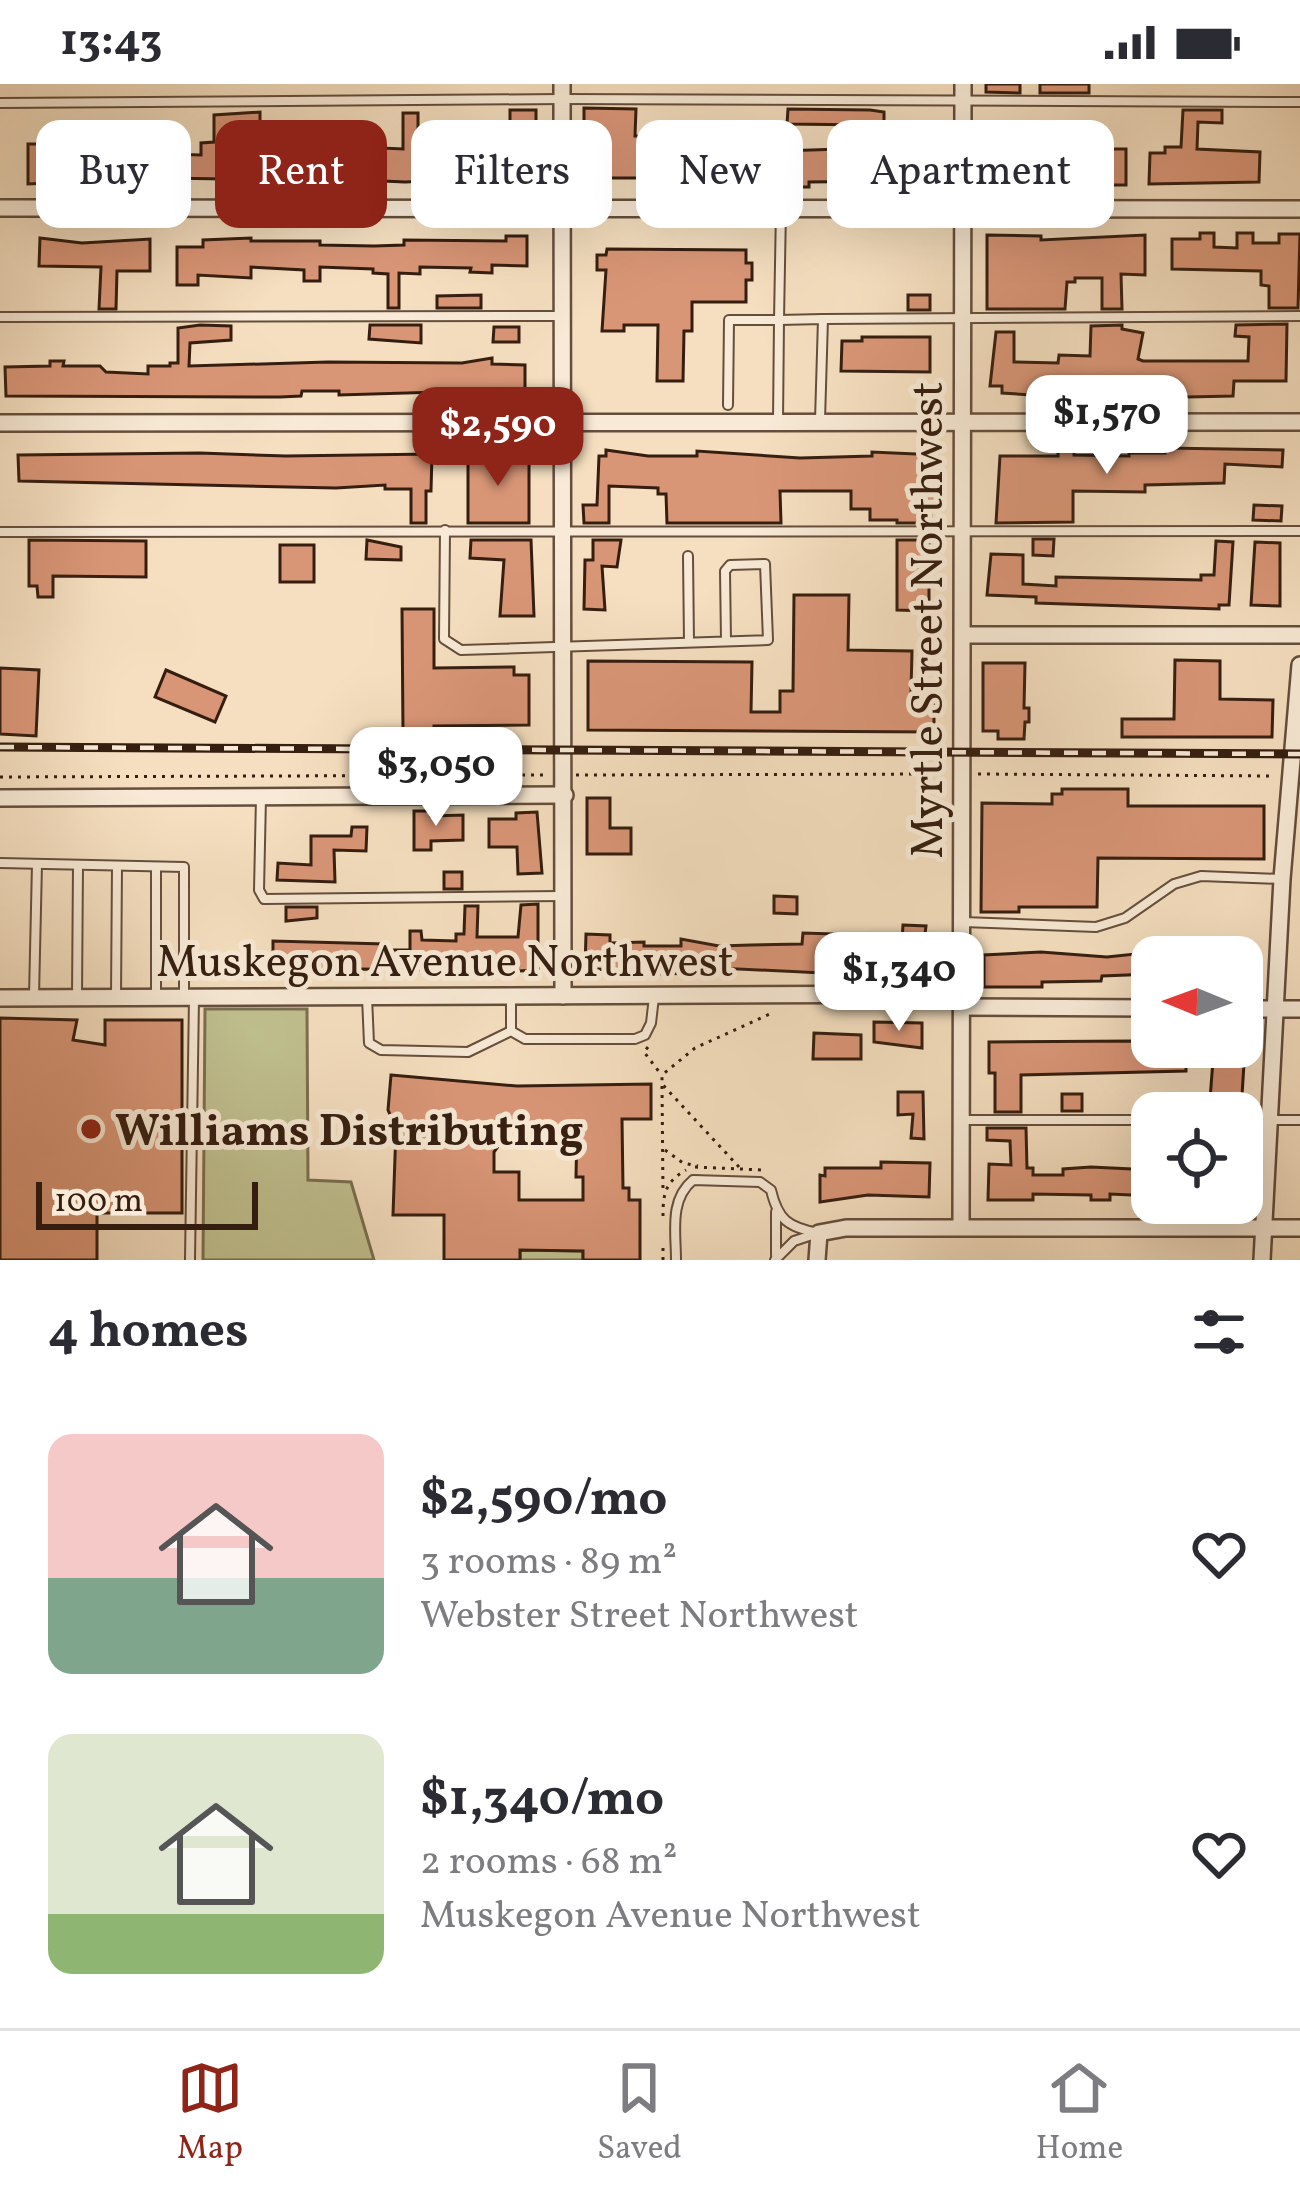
<!DOCTYPE html>
<meta charset="utf-8">
<style>
:root{--surface:#fff;--page:#f2f2f3;--text:#2b2b33;--muted:#7c7c81;--line:#e1e1e2;--accent:#8f2418}
body{margin:0;font-family:Vollkorn,serif;background:var(--page);color:var(--text);height:100vh;display:flex;flex-direction:column;font-size:45px;white-space:nowrap}
*{box-sizing:border-box;margin:0}
p{font-size:39px;color:var(--muted)}
.icon{flex:none;width:66px;height:66px;fill:none;stroke:currentColor;stroke-width:2;stroke-linecap:round;stroke-linejoin:round}
.map{position:relative;height:1176px;overflow:hidden}
.sheet{display:flex;flex-direction:column;background:var(--surface);flex:1}
.sheet>*{flex:none}
.banner{position:absolute;left:36px;top:36px;width:1230px;height:108px;display:flex;gap:24px}
.needle{width:78px;rotate:271deg}
.buttons{position:absolute;left:1131px;top:852px;display:grid;gap:24px}
.buttons a{display:grid;place-items:center;width:132px;height:132px;border-radius:24px;background:var(--surface);box-shadow:0 12px 48px #0002;font-size:60px}
.scale{position:absolute;left:36px;bottom:30px;width:222px;box-sizing:border-box;padding-left:12px;border:6px solid #351e10;border-top:0;font-size:33px;line-height:42px;white-space:nowrap;color:#351e10;-webkit-text-stroke:9px #f8ead6;paint-order:stroke}
.price{position:absolute;translate:-50% -102px;padding:0 27px;border-radius:24px;background:#fff;color:#222;font-size:39px;line-height:78px;filter:drop-shadow(0 3px 6px #0008)}
.price::after{content:'';position:absolute;left:50%;top:72px;width:36px;height:27px;margin-left:-18px;background:inherit;clip-path:polygon(0 0,100% 0,50% 100%)}
.price.on{background:var(--accent);color:#fff}
ul{padding:0;list-style:none}
li{display:flex;align-items:center;gap:36px;height:300px;padding:0 48px}
li span{display:grid;place-items:center;flex:none;width:336px;height:240px;border-radius:24px;color:#555}
li>.icon{margin-inline-start:auto}
span .icon{width:144px;height:144px;fill:#fffc;stroke-width:1}
li b{font-size:51px}
h2{display:flex;justify-content:space-between;align-items:center;height:144px;padding:0 48px;font-size:51px}
.pill{padding:0 42px;border-radius:24px;background:var(--surface);box-shadow:0 12px 48px #0002;font-size:42px;line-height:108px}
.pill.on{background:var(--accent);color:#fff}
.status{display:flex;justify-content:space-between;align-items:center;height:84px;padding:0 60px;background:var(--surface);direction:ltr}
.status svg{height:33px;fill:currentColor}
.tabs{display:flex;justify-content:space-around;align-items:center;height:168px;border-top:3px solid var(--line);background:var(--surface);font-size:33px;color:var(--muted)}
.tabs a{display:grid;justify-items:center;gap:6px}
.tabs .on{color:var(--accent)}
.map>svg:first-child{display:block}
.green{fill:#c0c08f;stroke:#7a6f50;stroke-width:3}
.building{fill:#d99677;stroke:#351e10;stroke-width:3;fill-rule:evenodd}
.lines{fill:none;stroke-linecap:round;stroke-linejoin:round}
.service-casing{stroke:#654e3c;stroke-width:12}
.minor-casing{stroke:#654e3c;stroke-width:20}
.path{stroke:#351e10;stroke-width:3;stroke-dasharray:3 6;stroke-linecap:butt}
.service{stroke:#f8ead6;stroke-width:8}
.minor{stroke:#f8ead6;stroke-width:15}
.rail-casing{stroke:#351e10;stroke-width:9}
.rail{stroke:#f8ead6;stroke-width:4.5;stroke-dasharray:14;stroke-linecap:butt}
.poi-dot{fill:#8f2418;stroke:#f8ead6;stroke-width:4.5}
.labels{text-anchor:middle;stroke-width:10;stroke-linejoin:round;paint-order:stroke}
.street-label{font-size:45px;fill:#351e10;stroke:#f8ead6}
.poi-label{font-size:45px;font-weight:bold;fill:#351e10;stroke:#f8ead6;text-anchor:start}
</style>
<div class="status"><b>13:43</b><svg viewBox="0 0 49 12"><path d="M0 12V9h3v3zM5 12V6h3v6zM10 12V3h3v9zM15 12V0h3v12zM26 1h20v11H26zM47 4h2v5h-2z"/></svg></div>
<div class="map">
<svg width="1300" height="1176" viewBox="0 0 1300 1176">
<rect width="100%" height="100%" fill="#f5dfc0"/>
<filter id="stains"><feTurbulence type="fractalNoise" baseFrequency=".00167" numOctaves="4"/><feColorMatrix values="0 0 0 0 .2 0 0 0 0 .09 0 0 0 0 .02 0 0 0 .5 -.17"/></filter>
<radialGradient id="worn" r=".72"><stop offset=".6" stop-color="#630" stop-opacity="0"/><stop offset="1" stop-color="#630" stop-opacity=".3"/></radialGradient>
<!-- green -->
<g class="green">
<path d="M 205,925 L 307,925 L 308,1096 L 351,1098 L 374,1176 L 203,1176 Z"/>
<path d="M 520,1166 L 583,1167 L 583,1176 L 520,1176 Z"/>
</g>
<!-- building -->
<g class="building">
<path d="M 986,0 L 1020,0 L 1020,9 L 986,8 Z"/>
<rect x="1040" y="0" width="49" height="9"/>
<path d="M 584,24 L 636,25 L 635,52 L 641,52 L 640,70 L 727,72 L 727,67 L 762,66 L 762,59 L 781,60 L 781,67 L 871,64 L 871,41 L 787,40 L 788,25 L 870,26 L 884,28 L 884,39 L 936,40 L 936,60 L 926,60 L 927,93 L 897,93 L 897,97 L 809,98 L 809,103 L 791,103 L 762,102 L 762,94 L 590,94 L 592,50 L 584,50 Z"/>
<path d="M 510,26 L 536,26 L 536,45 L 533,45 L 536,98 L 509,98 L 509,93 L 405,98 L 384,97 L 384,93 L 351,97 L 166,94 L 167,70 L 201,71 L 201,59 L 214,58 L 214,31 L 260,28 L 260,65 L 288,66 L 288,73 L 361,73 L 361,63 L 403,65 L 403,29 L 418,29 L 418,59 L 457,61 L 457,66 L 510,65 Z"/>
<path d="M 1183,26 L 1222,26 L 1222,39 L 1198,38 L 1197,65 L 1260,68 L 1259,98 L 1149,100 L 1150,69 L 1165,69 L 1165,63 L 1181,63 Z"/>
<path d="M 28,60 L 48,60 L 48,71 L 141,69 L 140,94 L 48,94 L 48,99 L 28,100 Z"/>
<path d="M 988,62 L 1044,64 L 1043,74 L 1077,73 L 1078,101 L 989,95 Z"/>
<rect x="1105" y="65" width="21" height="36"/>
<path d="M 1200,149 L 1214,149 L 1214,163 L 1237,164 L 1237,149 L 1253,149 L 1253,159 L 1279,159 L 1279,150 L 1300,150 L 1298,224 L 1269,224 L 1269,202 L 1261,201 L 1261,187 L 1172,185 L 1172,155 L 1200,155 Z"/>
<path d="M 987,151 L 1041,152 L 1041,156 L 1145,151 L 1145,191 L 1121,190 L 1122,225 L 1102,225 L 1102,194 L 1075,194 L 1075,198 L 1067,198 L 1065,225 L 987,225 Z"/>
<path d="M 506,152 L 527,152 L 527,182 L 492,181 L 492,189 L 470,188 L 471,184 L 420,183 L 420,190 L 399,189 L 399,224 L 388,224 L 388,190 L 373,189 L 373,185 L 320,183 L 320,197 L 304,197 L 304,186 L 251,183 L 251,194 L 198,191 L 198,201 L 177,201 L 177,163 L 203,163 L 203,156 L 251,154 L 251,157 L 320,157 L 320,161 L 374,162 L 404,161 L 404,156 L 506,157 Z"/>
<path d="M 40,154 L 82,159 L 150,155 L 150,187 L 117,187 L 116,225 L 99,225 L 101,183 L 39,182 Z"/>
<path d="M 607,165 L 746,166 L 746,179 L 752,179 L 752,196 L 746,196 L 746,218 L 692,218 L 692,247 L 684,247 L 683,297 L 657,297 L 658,241 L 624,241 L 624,247 L 602,247 L 606,186 L 597,186 L 597,171 L 606,171 Z"/>
<path d="M 481,211 L 481,224 L 437,224 L 437,212 Z"/>
<rect x="908" y="211" width="22" height="15"/>
<path d="M 1287,240 L 1286,297 L 1234,297 L 1233,312 L 1093,315 L 1002,309 L 1002,302 L 990,302 L 996,248 L 1014,248 L 1014,278 L 1058,279 L 1059,271 L 1090,272 L 1091,242 L 1122,241 L 1122,245 L 1143,249 L 1138,275 L 1143,277 L 1248,277 L 1249,253 L 1235,252 L 1236,241 Z"/>
<path d="M 200,241 L 231,242 L 231,256 L 190,259 L 189,282 L 328,278 L 462,279 L 492,274 L 492,280 L 525,281 L 525,313 L 474,313 L 474,307 L 339,311 L 339,307 L 302,307 L 301,312 L 280,313 L 6,312 L 5,283 L 50,282 L 50,277 L 64,277 L 63,282 L 100,282 L 106,288 L 148,290 L 148,282 L 170,282 L 170,279 L 178,279 L 178,244 Z"/>
<path d="M 370,241 L 421,241 L 421,259 L 369,255 Z"/>
<path d="M 494,243 L 519,243 L 519,258 L 493,258 Z"/>
<path d="M 862,253 L 930,253 L 930,288 L 841,287 L 842,257 L 862,257 Z"/>
<path d="M 1165,364 L 1283,366 L 1282,383 L 1225,380 L 1224,399 L 1145,401 L 1145,408 L 1073,407 L 1073,438 L 996,439 L 1000,372 L 1058,372 L 1058,367 L 1074,367 L 1074,371 L 1129,372 L 1129,369 L 1165,369 Z"/>
<path d="M 606,366 L 648,372 L 697,372 L 697,367 L 800,374 L 872,372 L 872,368 L 938,371 L 938,422 L 931,422 L 931,439 L 897,439 L 897,436 L 870,436 L 870,425 L 851,425 L 851,407 L 780,407 L 781,439 L 667,439 L 666,410 L 658,410 L 658,404 L 609,402 L 609,439 L 584,439 L 583,421 L 597,421 L 599,372 L 606,372 Z"/>
<path d="M 200,369 L 286,372 L 432,370 L 431,407 L 426,407 L 426,439 L 411,439 L 411,405 L 385,405 L 385,401 L 336,404 L 19,397 L 18,371 Z"/>
<path d="M 468,369 L 529,373 L 529,439 L 468,439 Z"/>
<path d="M 1254,421 L 1282,422 L 1281,437 L 1253,436 Z"/>
<path d="M 1033,455 L 1054,455 L 1053,472 L 1033,471 Z"/>
<path d="M 29,456 L 146,457 L 146,493 L 53,492 L 53,513 L 38,513 L 37,502 L 29,502 Z"/>
<path d="M 367,456 L 401,463 L 401,476 L 366,475 Z"/>
<path d="M 471,456 L 531,456 L 534,532 L 500,532 L 504,476 L 470,474 Z"/>
<path d="M 593,456 L 621,456 L 617,483 L 602,482 L 605,526 L 584,525 L 585,476 L 593,476 Z"/>
<path d="M 897,456 L 929,456 L 929,527 L 897,526 Z"/>
<path d="M 1216,457 L 1233,458 L 1229,521 L 1219,521 L 1219,525 L 1036,519 L 1036,513 L 987,511 L 991,470 L 1023,471 L 1023,500 L 1056,502 L 1056,493 L 1201,496 L 1201,491 L 1214,491 Z"/>
<path d="M 1255,458 L 1280,459 L 1280,522 L 1251,521 Z"/>
<rect x="280" y="461" width="34" height="37"/>
<path d="M 794,511 L 849,511 L 848,566 L 912,567 L 911,607 L 934,607 L 934,648 L 588,646 L 588,577 L 752,578 L 751,628 L 780,628 L 780,607 L 793,607 Z"/>
<path d="M 402,525 L 434,525 L 434,584 L 514,583 L 514,591 L 529,591 L 529,641 L 434,642 L 434,648 L 403,648 Z"/>
<path d="M 1175,576 L 1220,577 L 1220,615 L 1273,616 L 1272,653 L 1122,653 L 1122,635 L 1174,635 Z"/>
<path d="M 983,579 L 1025,579 L 1024,624 L 1029,624 L 1029,638 L 1025,638 L 1024,655 L 998,655 L 998,647 L 983,647 Z"/>
<path d="M 0,584 L 39,586 L 36,652 L 0,650 Z"/>
<path d="M 166,586 L 226,612 L 215,638 L 155,613 Z"/>
<path d="M 1062,705 L 1128,705 L 1128,722 L 1264,722 L 1264,775 L 1098,774 L 1097,823 L 1019,823 L 1019,828 L 981,828 L 982,719 L 1052,720 L 1052,710 L 1062,710 Z"/>
<path d="M 587,714 L 610,714 L 610,744 L 631,744 L 631,770 L 587,770 Z"/>
<path d="M 414,727 L 430,727 L 431,732 L 463,731 L 463,756 L 431,757 L 431,766 L 414,766 Z"/>
<path d="M 537,728 L 542,789 L 518,790 L 517,763 L 489,763 L 489,735 L 516,735 L 516,729 Z"/>
<path d="M 352,743 L 367,743 L 366,767 L 334,766 L 335,798 L 277,796 L 278,779 L 311,781 L 311,752 L 351,752 Z"/>
<rect x="444" y="788" width="18" height="17"/>
<path d="M 774,812 L 797,813 L 797,830 L 774,829 Z"/>
<path d="M 538,820 L 538,886 L 456,890 L 456,886 L 357,885 L 307,890 L 307,884 L 273,885 L 273,857 L 385,860 L 385,866 L 410,866 L 410,847 L 421,847 L 422,856 L 456,857 L 456,850 L 464,850 L 465,822 L 478,822 L 477,853 L 518,853 L 521,821 Z"/>
<path d="M 286,823 L 317,823 L 317,834 L 286,837 Z"/>
<path d="M 903,841 L 926,842 L 920,892 L 848,884 L 847,879 L 822,879 L 822,889 L 718,884 L 718,889 L 647,890 L 585,884 L 586,850 L 610,851 L 610,859 L 644,858 L 644,862 L 681,862 L 681,855 L 719,862 L 751,861 L 802,860 L 803,849 L 866,851 L 866,872 L 894,873 L 901,871 Z"/>
<path d="M 1136,865 L 1152,865 L 1152,890 L 1102,892 L 1101,897 L 1042,898 L 1042,903 L 984,903 L 984,871 L 1041,868 L 1107,873 L 1136,870 Z"/>
<rect x="1242" y="865" width="13" height="40"/>
<path d="M 0,934 L 77,936 L 73,956 L 105,961 L 105,936 L 182,936 L 182,1129 L 97,1129 L 97,1176 L 0,1176 Z"/>
<path d="M 874,938 L 922,939 L 922,964 L 874,958 Z"/>
<path d="M 814,949 L 861,951 L 861,975 L 813,975 Z"/>
<path d="M 1134,957 L 1152,958 L 1152,963 L 1245,963 L 1241,1028 L 1209,1029 L 1213,976 L 1186,976 L 1186,987 L 1021,991 L 1021,1028 L 995,1028 L 995,989 L 989,989 L 989,958 Z"/>
<path d="M 391,991 L 517,1002 L 651,1000 L 651,1035 L 622,1035 L 623,1104 L 629,1104 L 629,1116 L 640,1116 L 640,1176 L 583,1176 L 583,1167 L 520,1166 L 520,1176 L 444,1176 L 444,1131 L 393,1131 L 396,1044 L 388,1026 ZM 512,1043 L 577,1043 L 576,1093 L 583,1093 L 583,1116 L 519,1116 L 519,1088 L 494,1088 L 494,1068 Z"/>
<path d="M 898,1008 L 923,1008 L 924,1055 L 911,1054 L 913,1030 L 898,1031 Z"/>
<rect x="1062" y="1010" width="20" height="17"/>
<path d="M 1152,1013 L 1183,1013 L 1183,1027 L 1151,1027 Z"/>
<path d="M 987,1044 L 1026,1044 L 1027,1084 L 1033,1084 L 1033,1091 L 1063,1091 L 1063,1085 L 1091,1083 L 1152,1086 L 1152,1112 L 1110,1110 L 1110,1116 L 1091,1116 L 1091,1111 L 1033,1110 L 1033,1116 L 988,1116 L 989,1080 L 1011,1081 L 1010,1057 L 987,1056 Z"/>
<path d="M 881,1078 L 930,1079 L 929,1113 L 868,1111 L 820,1118 L 820,1091 L 825,1092 L 825,1084 L 881,1084 Z"/>
</g>
<g class="lines">
<defs>
<g id="service">
<path d="M 0,19 L 562,15 L 1300,18"/>
<path d="M 781,125 L 779,236 L 823,235 L 820,336"/>
<path d="M 0,233 L 560,232"/>
<path d="M 823,235 L 1300,232"/>
<path d="M 728,321 L 729,236 L 779,236 L 778,338"/>
<path d="M 445,446 L 444,555 L 461,566 L 768,556 L 765,480 L 730,481 L 725,487 L 726,557"/>
<path d="M 0,448 L 1300,447"/>
<path d="M 688,472 L 689,558"/>
<path d="M 261,713 L 259,806 L 264,815 L 563,812"/>
<path d="M 0,779 L 184,783 L 184,913"/>
<path d="M 963,838 L 1096,843 L 1125,834 L 1174,800 L 1201,792 L 1282,795"/>
<path d="M 34,912 L 37,780"/>
<path d="M 77,912 L 78,781"/>
<path d="M 116,912 L 117,782"/>
<path d="M 156,912 L 156,783"/>
<path d="M 511,912 L 511,947 L 525,955 L 635,955 L 645,951 L 651,939 L 654,913"/>
<path d="M 367,913 L 369,959 L 381,966 L 468,968 L 511,947"/>
<path d="M 963,1036 L 1152,1036"/>
<path d="M 1242,1036 L 1300,1036"/>
<path d="M 776,1171 L 776,1128"/>
<path d="M 190,1176 L 194,914"/>
<path d="M 676,1176 C 676,1148 669,1116 693,1096 L 760,1098 L 771,1106 C 778,1136 788,1143 818,1149"/>
<path d="M 775,1176 L 794,1157 L 818,1149"/>
</g>
<g id="minor">
<path d="M 562,0 L 563,912"/>
<path d="M 0,124 L 1300,125"/>
<path d="M 0,339 L 1300,338"/>
<path d="M 963,551 L 1300,551"/>
<path d="M 0,714 L 565,711"/>
<path d="M 0,914 L 962,910"/>
<path d="M 962,923 L 1152,924"/>
<path d="M 1242,925 L 1300,925"/>
<path d="M 961,1143 L 963,0"/>
<path d="M 817,1176 L 819,1149 L 846,1144 L 1300,1144"/>
<path d="M 1262,1176 L 1282,795 L 1300,581"/>
</g>
</defs>
<!-- service casing -->
<use href="#service" class="service-casing"/>
<!-- minor casing -->
<use href="#minor" class="minor-casing"/>
<!-- path -->
<g class="path">
<path d="M 978,690 L 1274,692"/>
<path d="M 576,691 L 944,690"/>
<path d="M 0,693 L 548,691"/>
<path d="M 648,963 L 644,968 L 660,989"/>
<path d="M 662,1002 L 663,1107"/>
<path d="M 665,1066 L 683,1079 L 698,1082"/>
<path d="M 695,1083 L 763,1086"/>
<path d="M 739,1083 L 662,1000 L 662,991 L 695,964 L 772,929"/>
<path d="M 663,1132 C 663,1110 665,1098 686,1086"/>
<path d="M 663,1176 L 663,1160"/>
</g>
<!-- service -->
<use href="#service" class="service"/>
<!-- minor -->
<use href="#minor" class="minor"/>
<defs>
<path id="rail" d="M 0,663 L 1300,670"/>
</defs>
<!-- rail casing -->
<use href="#rail" class="rail-casing"/>
<!-- rail -->
<use href="#rail" class="rail"/>
</g>
<!-- markers -->
<circle class="poi-dot" cx="91" cy="1045" r="12"/>
<g class="labels">
<!-- street labels -->
<g class="street-label">
<text transform="translate(926 536) rotate(-90)" y="16">Myrtle Street Northwest</text>
<text x="445" y="892">Muskegon Avenue Northwest</text>
</g>
<!-- poi labels -->
<g class="poi-label">
<text x="115" y="1061">Williams Distributing</text>
</g>
</g>
<rect width="100%" height="100%" filter="url(#stains)"/>
<rect width="100%" height="100%" fill="url(#worn)"/>
</svg>
<div class="buttons">
<a><svg class="needle" viewBox="-14 -14 28 28"><path d="M0-13l5 13h-10z" fill="#e53935"/><path d="M0 13l5-13h-10z" fill="#7c7c81"/></svg></a>
<a><svg class="icon" aria-label="locate" viewBox="0 0 24 24"><circle cx="12" cy="12" r="6"/><path d="M12 2v4M12 18v4M2 12h4M18 12h4"/></svg></a>
</div>
<div class="scale">100 m</div>
<b class="price" style="left:1107px;top:393px">$1,570</b>
<b class="price on" style="left:498px;top:405px">$2,590</b>
<b class="price" style="left:436px;top:745px">$3,050</b>
<b class="price" style="left:899px;top:950px">$1,340</b>
<div class="banner">
<a class="pill">Buy</a>
<a class="pill on">Rent</a>
<a class="pill">Filters</a>
<a class="pill">New</a>
<a class="pill">Apartment</a>
</div>
</div>
<section class="sheet">
<h2>4 homes<svg class="icon" aria-label="filters" viewBox="0 0 24 24"><path d="M4 7h16M4 17h16"/><circle cx="9" cy="7" r="2"/><circle cx="15" cy="17" r="2"/></svg></h2>
<ul>
<li><span style="background:linear-gradient(#f6c9c9 60%,#7fa58c 0)"><svg class="icon" aria-label="home" viewBox="0 0 24 24"><path d="M3 11l9-7 9 7M6 9v11h12V9"/></svg></span><div><b>$2,590/mo</b><p>3 rooms · 89 m²</p><p>Webster Street Northwest</p></div><svg class="icon" aria-label="heart" viewBox="0 0 24 24"><path d="M12 20l-8-8c-3-5 5-10 8-4 3-6 11-1 8 4z"/></svg></li>
<li><span style="background:linear-gradient(#dfe7d0 75%,#8fb573 0)"><svg class="icon" aria-label="home" viewBox="0 0 24 24"><path d="M3 11l9-7 9 7M6 9v11h12V9"/></svg></span><div><b>$1,340/mo</b><p>2 rooms · 68 m²</p><p>Muskegon Avenue Northwest</p></div><svg class="icon" aria-label="heart" viewBox="0 0 24 24"><path d="M12 20l-8-8c-3-5 5-10 8-4 3-6 11-1 8 4z"/></svg></li>
</ul>
</section>
<nav class="tabs">
<a class="on"><svg class="icon" aria-label="map" viewBox="0 0 24 24"><path d="M3 6l6-2 6 2 6-2v14l-6 2-6-2-6 2zM9 4v14M15 6v14"/></svg>Map</a>
<a><svg class="icon" aria-label="saved" viewBox="0 0 24 24"><path d="M7 4h10v16l-5-4-5 4z"/></svg>Saved</a>
<a><svg class="icon" aria-label="home" viewBox="0 0 24 24"><path d="M3 11l9-7 9 7M6 9v11h12V9"/></svg>Home</a>
</nav>
